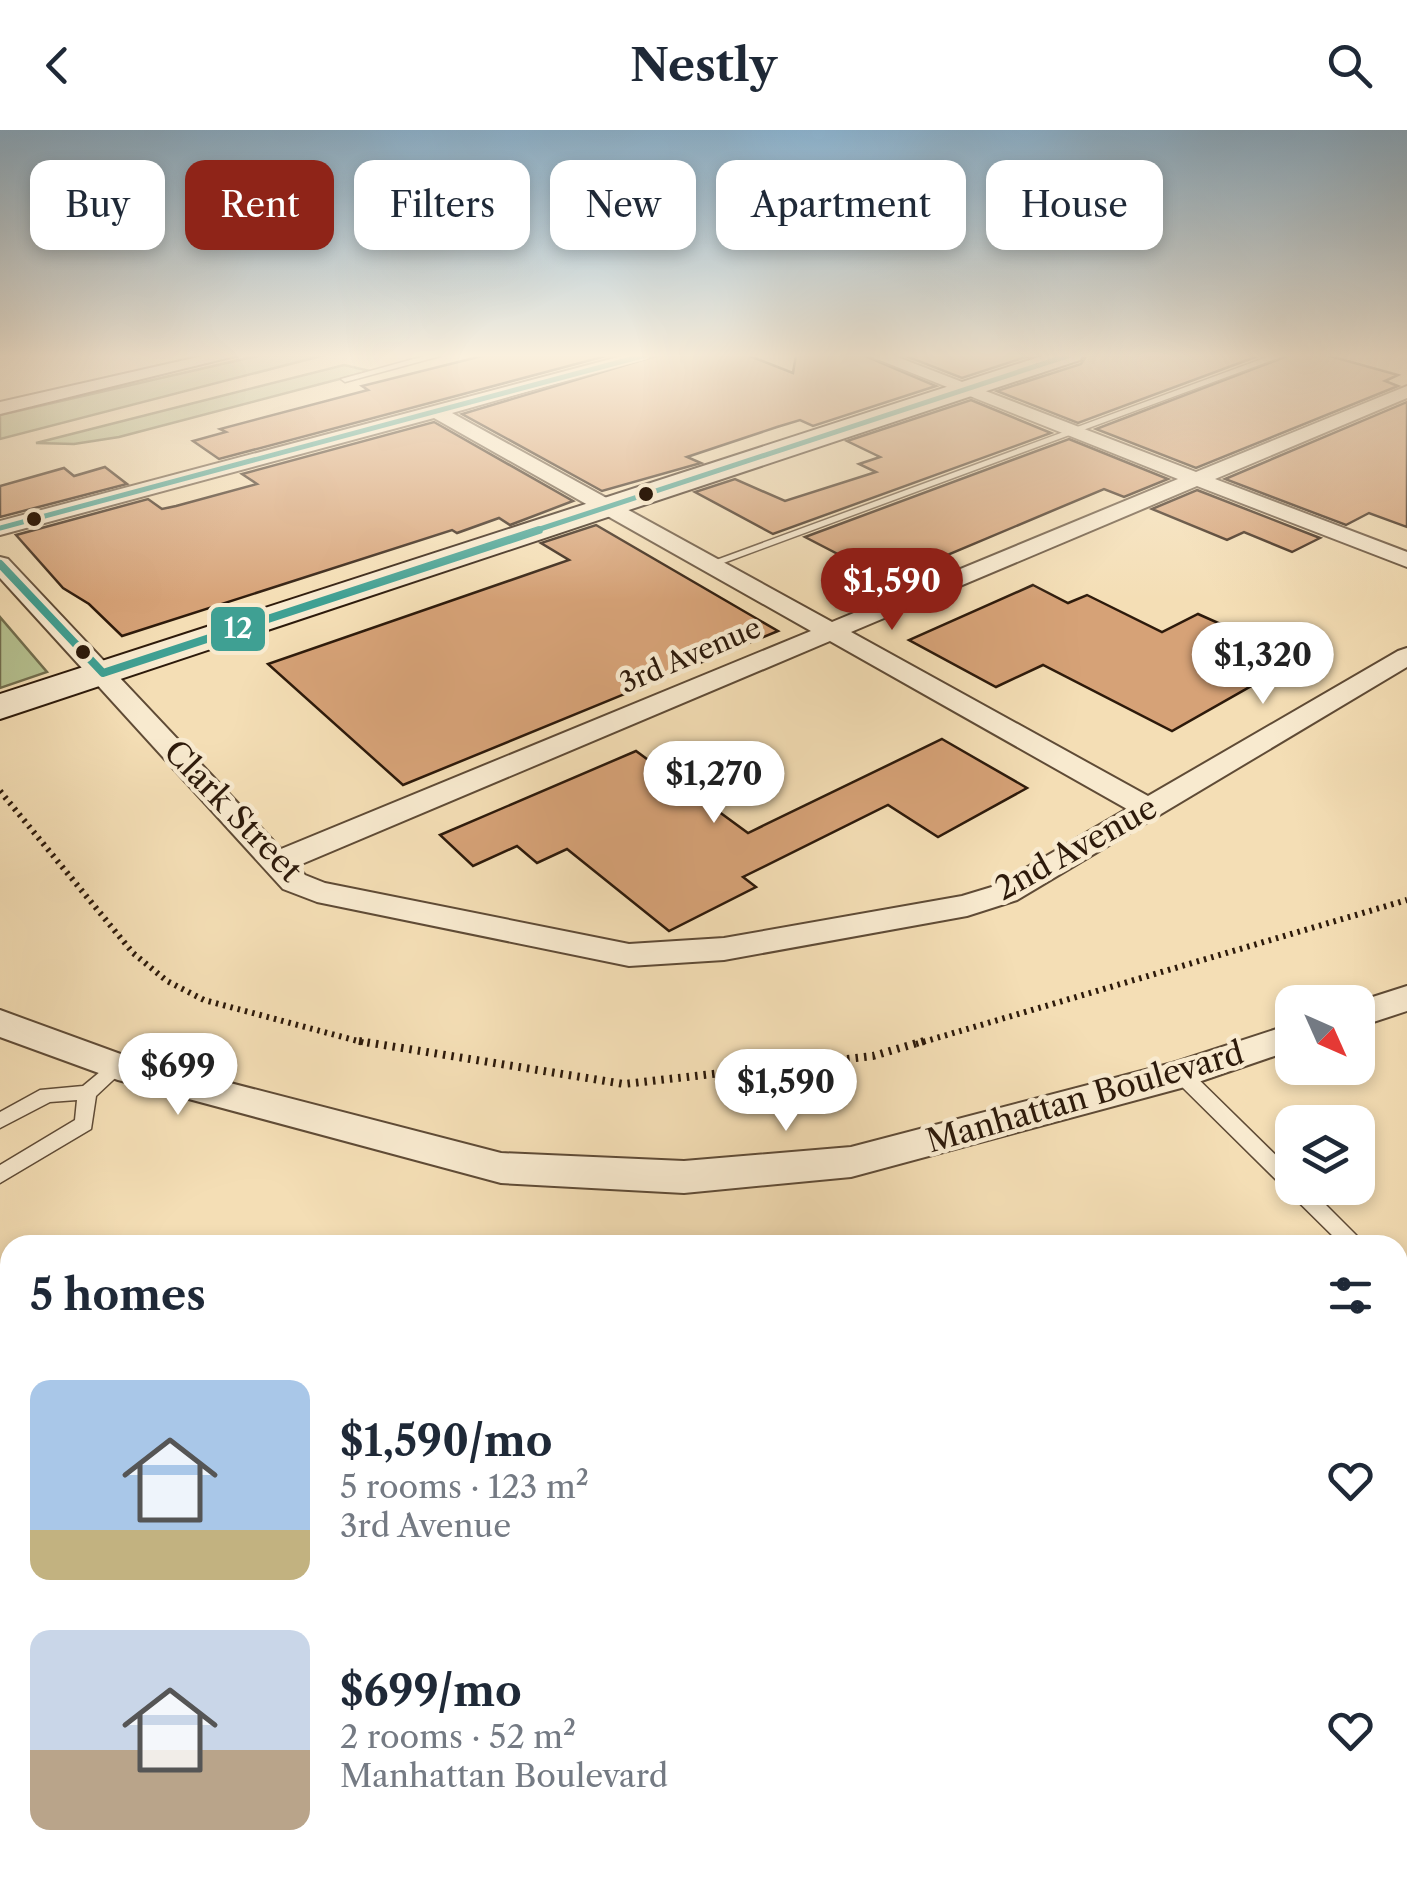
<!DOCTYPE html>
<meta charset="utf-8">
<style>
:root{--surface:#fff;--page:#f2f2f3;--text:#1f2937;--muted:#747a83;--accent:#8f2418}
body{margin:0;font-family:"Libre Caslon Text",serif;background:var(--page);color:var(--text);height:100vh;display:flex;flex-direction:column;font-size:38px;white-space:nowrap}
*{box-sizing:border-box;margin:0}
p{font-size:32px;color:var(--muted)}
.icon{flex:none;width:55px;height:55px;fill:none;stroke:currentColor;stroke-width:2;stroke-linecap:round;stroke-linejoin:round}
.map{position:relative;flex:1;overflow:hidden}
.side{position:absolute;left:0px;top:1105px;width:1408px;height:642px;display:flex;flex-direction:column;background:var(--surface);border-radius:30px 30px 0 0;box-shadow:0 5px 15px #0003}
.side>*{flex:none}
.banner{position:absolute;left:30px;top:30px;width:1348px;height:90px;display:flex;gap:20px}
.needle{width:65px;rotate:135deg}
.fabs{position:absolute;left:1275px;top:855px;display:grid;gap:20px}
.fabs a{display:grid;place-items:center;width:100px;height:100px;border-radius:20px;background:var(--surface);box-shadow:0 5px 15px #0003;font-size:50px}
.price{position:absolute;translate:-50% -85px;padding:0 22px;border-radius:35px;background:#fff;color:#222;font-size:32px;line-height:65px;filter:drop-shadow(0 2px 5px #0008)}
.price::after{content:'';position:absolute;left:50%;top:60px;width:30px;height:22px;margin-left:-15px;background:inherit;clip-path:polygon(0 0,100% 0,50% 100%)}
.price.current{background:var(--accent);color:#fff}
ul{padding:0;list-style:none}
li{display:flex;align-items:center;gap:30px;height:250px;padding:0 30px}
li span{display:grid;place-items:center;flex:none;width:280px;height:200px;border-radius:20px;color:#555}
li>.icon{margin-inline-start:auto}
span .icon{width:120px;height:120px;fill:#fffc;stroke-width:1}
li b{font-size:42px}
h2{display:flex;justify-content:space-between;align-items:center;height:120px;padding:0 30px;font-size:42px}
.pill{padding:0 35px;border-radius:20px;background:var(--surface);box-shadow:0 5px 15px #0003;font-size:35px;line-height:90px}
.pill.current{background:var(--accent);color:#fff}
header{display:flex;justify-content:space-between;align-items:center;height:130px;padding:0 30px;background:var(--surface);font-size:45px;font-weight:700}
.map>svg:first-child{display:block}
.green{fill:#b6c291;stroke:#726e4e;stroke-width:2.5}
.water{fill:#a0b9b8;stroke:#727973;stroke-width:2.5}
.building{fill:#d6a277;stroke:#2d1a0b;stroke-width:2.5}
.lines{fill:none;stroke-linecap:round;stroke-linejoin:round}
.lane-casing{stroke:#5f4b36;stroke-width:3}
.street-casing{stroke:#5f4b36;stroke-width:4}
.secondary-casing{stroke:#2d1a0b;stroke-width:4}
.path-far2{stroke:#2d1a0b;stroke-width:6;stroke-dasharray:2.5 5;stroke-linecap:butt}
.path-far1{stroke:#2d1a0b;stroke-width:8;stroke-dasharray:2.5 6;stroke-linecap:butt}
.path{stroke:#2d1a0b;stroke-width:9;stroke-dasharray:4 8;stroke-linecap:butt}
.lane{fill:#f8eacf;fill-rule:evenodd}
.street{fill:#f8eacf;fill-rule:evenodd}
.secondary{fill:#f8eacf;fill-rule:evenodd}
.bus-1-far1-casing{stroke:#f8eacf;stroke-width:9}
.bus-1-casing{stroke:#f8eacf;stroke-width:12}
.bus-1-far1{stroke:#3fa093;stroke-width:5}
.bus-1{stroke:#3fa093;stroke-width:8}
.bus-dot{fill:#2d1a0b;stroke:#f8eacf;stroke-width:4}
.labels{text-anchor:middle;stroke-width:9;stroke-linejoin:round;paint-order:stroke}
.far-street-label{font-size:28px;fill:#2d1a0b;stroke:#f8eacf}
.street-label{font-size:32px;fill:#2d1a0b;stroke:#f8eacf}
.line-badge{stroke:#f8eacf;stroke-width:4}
.badge-label{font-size:28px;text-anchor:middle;font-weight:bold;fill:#fff}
</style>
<header><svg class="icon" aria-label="back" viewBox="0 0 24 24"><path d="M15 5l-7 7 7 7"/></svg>Nestly<svg class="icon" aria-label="search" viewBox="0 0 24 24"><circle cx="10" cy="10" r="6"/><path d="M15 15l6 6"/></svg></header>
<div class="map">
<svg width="1407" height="1747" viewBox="0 0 1407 1747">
<rect width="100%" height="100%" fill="#f4deb5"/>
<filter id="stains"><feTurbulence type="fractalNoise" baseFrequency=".002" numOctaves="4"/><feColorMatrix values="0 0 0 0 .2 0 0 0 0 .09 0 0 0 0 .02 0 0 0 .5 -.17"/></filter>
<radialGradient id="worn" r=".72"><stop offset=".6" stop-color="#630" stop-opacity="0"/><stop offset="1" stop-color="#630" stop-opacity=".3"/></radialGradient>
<!-- green -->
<g class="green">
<path d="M 261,225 L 325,225 L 0,309 L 0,285 Z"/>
<path d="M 344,235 L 370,241 L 119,307 L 74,314 L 36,313 Z"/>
<path d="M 0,487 L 47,542 L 0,558 Z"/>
</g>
<!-- water -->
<path class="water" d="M 0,1518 L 10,1525 L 10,1738 L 1334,1738 L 1341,1747 L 0,1747 Z"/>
<!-- building -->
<g class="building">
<path d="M 486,225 L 610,225 L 219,329 L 193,311 L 226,302 L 220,299 L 368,260 L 362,256 Z"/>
<path d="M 659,225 L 747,225 L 793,243 L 796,225 L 863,225 L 936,256 L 813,296 L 800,290 L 777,297 L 687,327 L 701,333 L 602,361 L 462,284 Z"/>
<path d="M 903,225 L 1032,225 L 962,248 Z"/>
<path d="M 1087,225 L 1261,225 L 1078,293 L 997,261 L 1081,234 Z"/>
<path d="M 1290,225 L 1326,225 L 1398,245 L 1385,251 L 1398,256 L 1196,338 L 1096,299 Z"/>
<path d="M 971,270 L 1051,303 L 773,404 L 695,362 L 735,349 L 785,371 L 876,342 L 859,334 L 880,327 L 847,311 Z"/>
<path d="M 1407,272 L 1407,397 L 1369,383 L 1346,395 L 1225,349 Z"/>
<path d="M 434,292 L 573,371 L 510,395 L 499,388 L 457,403 L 452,400 L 122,506 L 89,474 L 63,458 L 16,405 L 148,369 L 162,379 L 176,376 L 257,354 L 242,344 Z"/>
<path d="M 1069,309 L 1168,349 L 1124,367 L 1104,359 L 888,450 L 805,407 Z"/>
<path d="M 105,337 L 127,354 L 0,387 L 0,356 L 64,338 L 74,346 Z"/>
<path d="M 1197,360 L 1320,408 L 1292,422 L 1244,402 L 1227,410 L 1152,379 Z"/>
<path d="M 596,395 L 778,501 L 403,655 L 268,534 L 569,430 L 541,413 Z"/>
<path d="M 1033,455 L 1068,473 L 1087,465 L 1162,502 L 1198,484 L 1299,529 L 1172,601 L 1043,535 L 996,557 L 909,510 Z"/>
<path d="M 942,609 L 1027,658 L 938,707 L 888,675 L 743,747 L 756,757 L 669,801 L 567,719 L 537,733 L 517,716 L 473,736 L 440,705 L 636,621 L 748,703 Z"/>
</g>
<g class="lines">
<defs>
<g id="lane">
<path d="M 428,225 L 444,225 L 345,252 L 341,249 Z"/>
<path d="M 1273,225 L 1286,225 L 718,435 L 708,433 Z"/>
<path d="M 118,930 L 124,932 L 127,937 L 96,966 L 91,999 L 0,1053 L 0,1035 L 75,990 L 77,970 L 50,972 L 0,998 L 0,982 L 40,960 L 83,956 L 112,932 Z"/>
<path d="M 1181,937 L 1188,939 L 1292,1041 L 1292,1058 L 1309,1058 L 1366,1115 L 1342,1115 L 1174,949 L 1172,944 L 1174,939 Z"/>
<path d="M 1398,1145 L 1407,1149 L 1407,1170 L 1398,1166 Z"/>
<path d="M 10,1360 L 10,1384 L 0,1387 L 0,1363 Z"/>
<path d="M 1398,1485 L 1407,1487 L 1407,1513 L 1398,1511 Z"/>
</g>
<g id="street">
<path d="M 207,225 L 239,225 L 0,284 L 0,272 Z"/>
<path d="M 626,225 L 655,225 L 452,283 L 832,492 L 1178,349 L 867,225 L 892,225 L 1196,342 L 1407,256 L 1407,268 L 1215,349 L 1407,422 L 1407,437 L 1197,356 L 851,502 L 1148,666 L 1398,521 L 1407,518 L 1407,537 L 1017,770 L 967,786 L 724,830 L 629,836 L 317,772 L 283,759 L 0,448 L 0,427 L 8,429 L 281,719 L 811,501 L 434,288 L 0,405 L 0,391 ZM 830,511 L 1127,679 L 995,756 L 962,766 L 724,808 L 629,814 L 325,753 L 305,745 L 297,736 Z"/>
<path d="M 1407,856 L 1407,881 L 1358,897 L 1357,872 Z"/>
<path d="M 0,880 L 126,926 L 501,1023 L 684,1031 L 851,1017 L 1176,932 L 1292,894 L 1292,920 L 1181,958 L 851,1047 L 684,1063 L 501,1053 L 118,950 L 0,907 Z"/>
</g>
<path id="secondary" d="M 1045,225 L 1083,225 L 1080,230 L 0,589 L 0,564 Z"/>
</defs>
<!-- lane casing -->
<use href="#lane" class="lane-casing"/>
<!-- street casing -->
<use href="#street" class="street-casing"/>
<!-- secondary casing -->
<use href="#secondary" class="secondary-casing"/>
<!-- path-far2 -->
<g class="path-far2">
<path d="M 0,661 L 133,823 L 167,851 L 204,870 L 369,914"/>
<path d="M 916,914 L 1407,770"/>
</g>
<!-- path-far1 -->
<path class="path-far1" d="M 359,911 L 624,954 L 873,926 L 924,911"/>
<!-- path -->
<path class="path" d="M 326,1738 L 328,1747"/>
<!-- lane -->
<use href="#lane" class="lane"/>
<!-- street -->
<use href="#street" class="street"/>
<!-- secondary -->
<use href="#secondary" class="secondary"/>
<defs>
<g id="bus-1-far1">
<path d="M 0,398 L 646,225"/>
<path d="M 531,402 L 1070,225"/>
</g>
<path id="bus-1" d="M 0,434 L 103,543 L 539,400"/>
</defs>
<!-- bus-1-far1 casing -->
<use href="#bus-1-far1" class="bus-1-far1-casing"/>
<!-- bus-1 casing -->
<use href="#bus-1" class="bus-1-casing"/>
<!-- bus-1-far1 -->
<use href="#bus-1-far1" class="bus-1-far1"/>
<!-- bus-1 -->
<use href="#bus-1" class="bus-1"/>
</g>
<!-- sky -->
<linearGradient id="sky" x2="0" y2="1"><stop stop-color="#8bb6d5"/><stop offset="0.48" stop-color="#faf0de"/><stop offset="1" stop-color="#faf0de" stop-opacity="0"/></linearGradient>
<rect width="1407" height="470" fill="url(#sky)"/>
<!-- markers -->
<g class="bus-dot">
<circle cx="646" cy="364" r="9"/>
<circle cx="34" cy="389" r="9"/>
<circle cx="83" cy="522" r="9"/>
</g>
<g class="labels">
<!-- far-street labels -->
<g class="far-street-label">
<text transform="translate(690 525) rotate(-23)" y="10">3rd Avenue</text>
</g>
<!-- street labels -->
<g class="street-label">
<text transform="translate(233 681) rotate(46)" y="11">Clark Street</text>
<text transform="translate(1076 718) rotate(-29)" y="11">2nd Avenue</text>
<text transform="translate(1085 967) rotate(-16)" y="11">Manhattan Boulevard</text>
</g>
</g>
<rect class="line-badge" x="209" y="475" width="58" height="48" rx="10" fill="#3fa093"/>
<g class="badge-label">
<text x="238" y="508">12</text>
</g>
<rect width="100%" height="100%" filter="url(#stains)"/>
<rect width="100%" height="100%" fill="url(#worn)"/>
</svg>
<div class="fabs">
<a><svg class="needle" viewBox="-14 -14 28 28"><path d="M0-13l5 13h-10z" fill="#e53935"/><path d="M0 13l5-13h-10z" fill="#747a83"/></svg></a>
<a><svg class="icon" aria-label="layers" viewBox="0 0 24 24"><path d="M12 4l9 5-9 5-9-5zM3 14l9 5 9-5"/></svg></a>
</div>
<b class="price current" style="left:892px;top:503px">$1,590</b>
<b class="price" style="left:1263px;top:577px">$1,320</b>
<b class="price" style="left:714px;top:696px">$1,270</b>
<b class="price" style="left:178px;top:988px">$699</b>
<b class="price" style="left:786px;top:1004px">$1,590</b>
<div class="banner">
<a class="pill">Buy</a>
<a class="pill current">Rent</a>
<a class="pill">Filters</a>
<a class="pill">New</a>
<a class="pill">Apartment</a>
<a class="pill">House</a>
</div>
<section class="side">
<h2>5 homes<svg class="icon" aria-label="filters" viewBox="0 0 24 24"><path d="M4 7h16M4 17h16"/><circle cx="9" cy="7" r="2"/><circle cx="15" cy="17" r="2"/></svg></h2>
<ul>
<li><span style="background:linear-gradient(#a9c7e8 75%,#c2b280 0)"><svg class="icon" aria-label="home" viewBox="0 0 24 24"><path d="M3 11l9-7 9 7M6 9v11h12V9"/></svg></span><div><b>$1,590/mo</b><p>5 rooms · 123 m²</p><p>3rd Avenue</p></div><svg class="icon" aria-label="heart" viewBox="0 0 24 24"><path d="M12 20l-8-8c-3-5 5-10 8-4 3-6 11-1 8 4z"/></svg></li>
<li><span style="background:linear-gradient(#c9d6e8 60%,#b9a48a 0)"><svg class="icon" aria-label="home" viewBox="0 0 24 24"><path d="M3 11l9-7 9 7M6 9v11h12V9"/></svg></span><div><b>$699/mo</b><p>2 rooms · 52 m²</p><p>Manhattan Boulevard</p></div><svg class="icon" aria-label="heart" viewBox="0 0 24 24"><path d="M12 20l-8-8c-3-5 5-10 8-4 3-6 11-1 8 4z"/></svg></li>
</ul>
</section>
</div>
